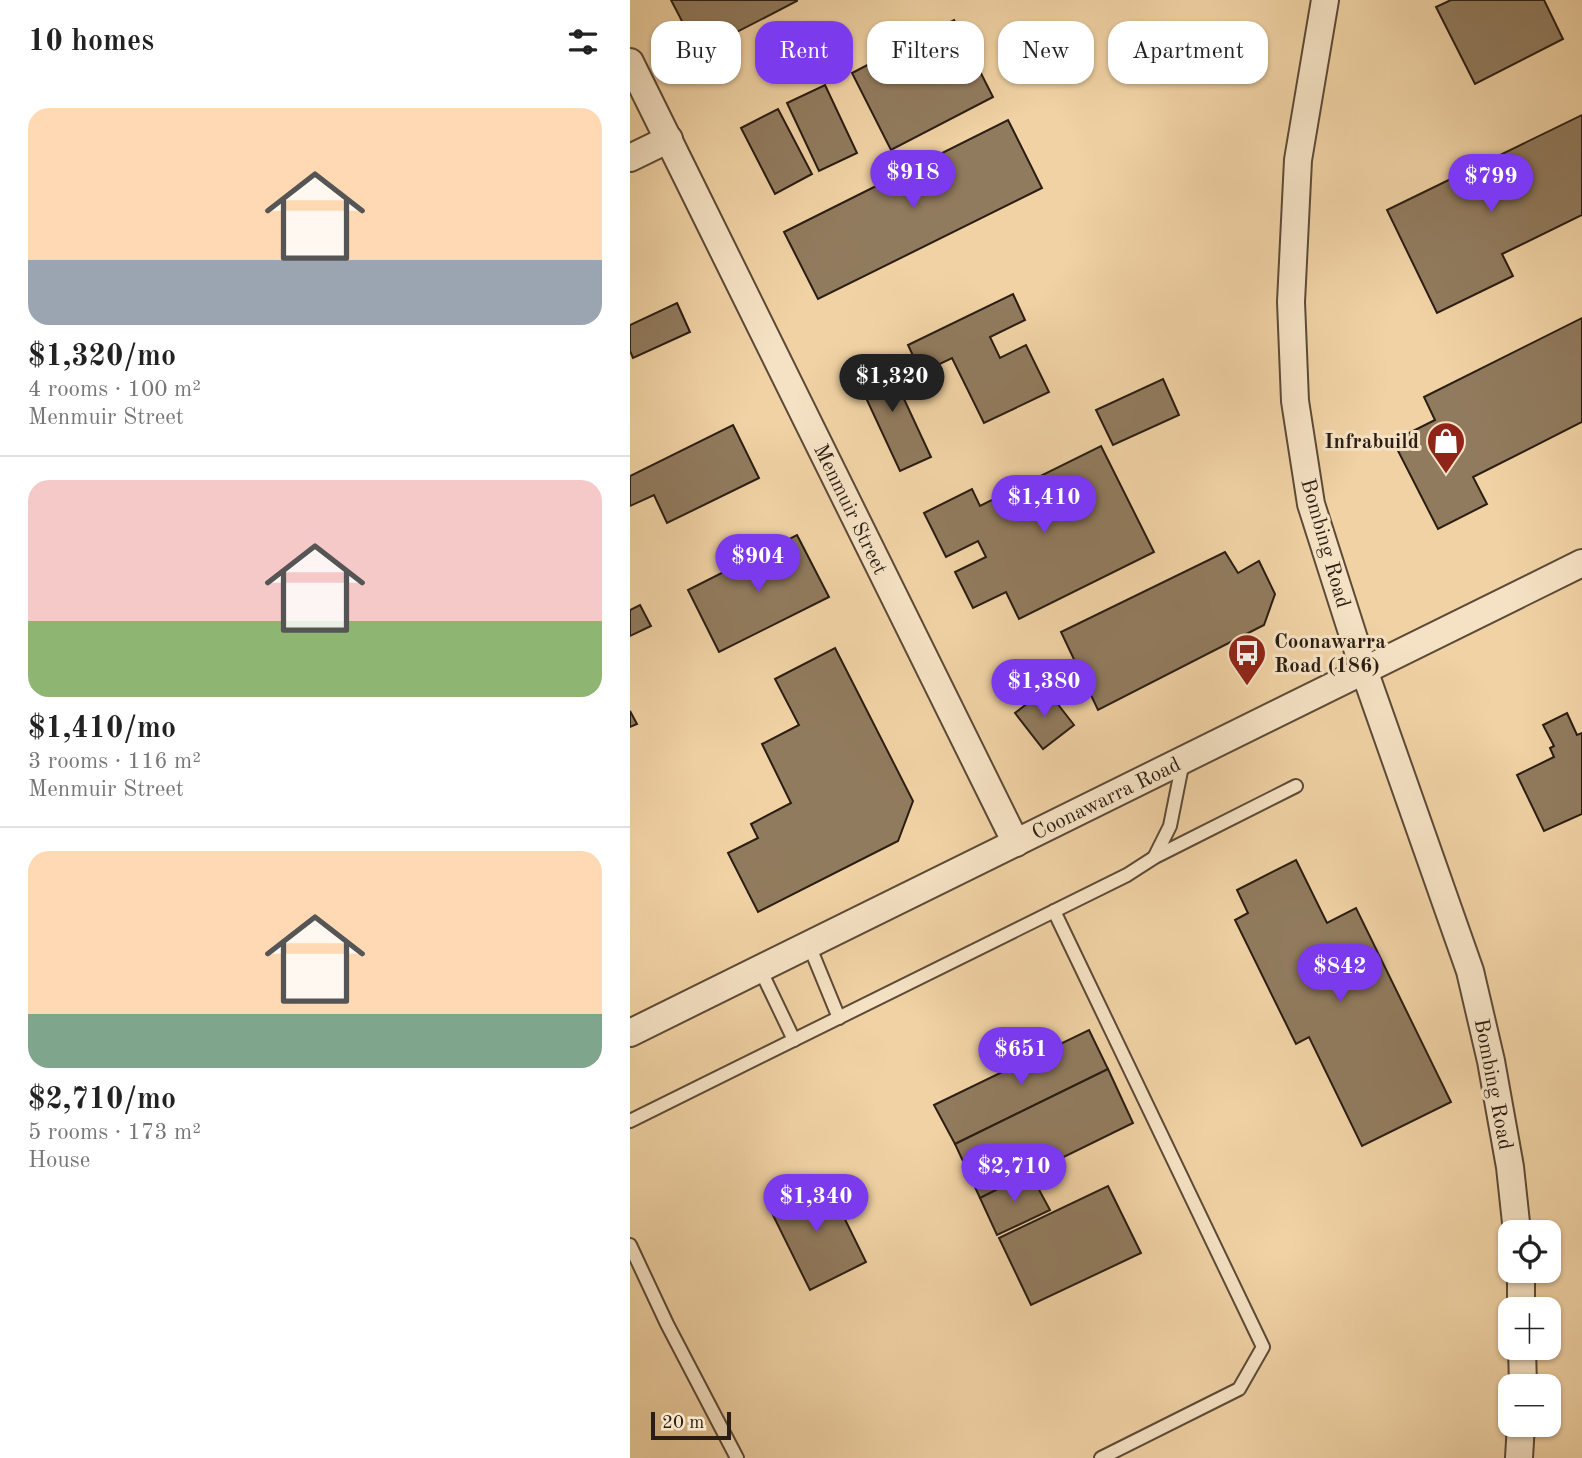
<!DOCTYPE html>
<meta charset="utf-8">
<style>
:root{--surface:#fff;--page:#f2f2f2;--text:#222;--muted:#767676;--line:#e0e0e0;--accent:#7c3aed}
body{margin:0;font-family:"Old Standard TT",serif;background:var(--page);color:var(--text);height:100vh;display:flex;flex-direction:column;font-size:26px;white-space:nowrap}
*{box-sizing:border-box;margin:0}
p{font-size:23px;color:var(--muted)}
.icon{flex:none;width:38px;height:38px;fill:none;stroke:currentColor;stroke-width:2;stroke-linecap:round;stroke-linejoin:round}
.map{position:relative;flex:1;overflow:hidden}
.drawer{display:flex;flex-direction:column;background:var(--surface);width:630px}
.drawer>*{flex:none}
.top-card{position:absolute;left:21px;top:21px;width:665px;height:63px;display:flex;gap:14px}
.buttons{position:absolute;left:868px;top:1220px;display:grid;gap:14px}
.buttons a{display:grid;place-items:center;width:63px;height:63px;border-radius:14px;background:var(--surface);box-shadow:0 2px 5px #0004;font-size:35px}
.scale{position:absolute;left:21px;bottom:18px;width:80px;box-sizing:border-box;padding-left:7px;border:4px solid #2a1d13;border-top:0;font-size:19px;line-height:24px;white-space:nowrap;color:#2a1d13;-webkit-text-stroke:5px #f5e2c4;paint-order:stroke}
.price{position:absolute;translate:-50% -60px;padding:0 16px;border-radius:24px;background:var(--accent);color:#fff;font-size:23px;line-height:46px;filter:drop-shadow(0 2px 4px #0008)}
.price::after{content:'';position:absolute;left:50%;top:42px;width:21px;height:16px;margin-left:-10px;background:inherit;clip-path:polygon(0 0,100% 0,50% 100%)}
.price.current{background:#222;color:#fff}
ul{padding:0;list-style:none}
li{display:grid;align-content:center;gap:14px;height:371px;padding:0 28px}
li+li{border-top:2px solid var(--line)}
li span{display:grid;place-items:center;height:217px;border-radius:21px;color:#555}
li>.icon{margin-inline-start:auto}
span .icon{width:126px;height:126px;fill:#fffc;stroke-width:1}
li b{font-size:30px}
h2{display:flex;justify-content:space-between;align-items:center;height:84px;padding:0 28px;font-size:30px}
.tag{padding:0 24px;border-radius:21px;background:var(--surface);box-shadow:0 2px 5px #0004;font-size:24px;line-height:63px}
.tag.current{background:var(--accent);color:#fff}
main{display:flex;flex:1;min-height:0}
.map>svg:first-child{display:block}
.building{fill:#917b5e;stroke:#2a1d13;stroke-width:2}
.lines{fill:none;stroke-linecap:round;stroke-linejoin:round}
.service-casing{stroke:#5c4a37;stroke-width:16}
.minor-casing{stroke:#5c4a37;stroke-width:30}
.service{stroke:#f5e2c4;stroke-width:12}
.minor{stroke:#f5e2c4;stroke-width:26}
.labels{text-anchor:middle;stroke-width:6;stroke-linejoin:round;paint-order:stroke}
.poi-label{font-size:21px;font-weight:bold;fill:#2a1d13;stroke:#f5e2c4;text-anchor:end}
.street-label{font-size:21px;fill:#2a1d13;stroke:#f5e2c4}
</style>
<main>
<section class="drawer">
<h2>10 homes<svg class="icon" aria-label="filters" viewBox="0 0 24 24"><path d="M4 7h16M4 17h16"/><circle cx="9" cy="7" r="2"/><circle cx="15" cy="17" r="2"/></svg></h2>
<ul>
<li><span style="background:linear-gradient(#ffd9b3 70%,#9aa5b1 0)"><svg class="icon" aria-label="home" viewBox="0 0 24 24"><path d="M3 11l9-7 9 7M6 9v11h12V9"/></svg></span><div><b>$1,320/mo</b><p>4 rooms · 100 m²</p><p>Menmuir Street</p></div></li>
<li><span style="background:linear-gradient(#f6c9c9 65%,#8fb573 0)"><svg class="icon" aria-label="home" viewBox="0 0 24 24"><path d="M3 11l9-7 9 7M6 9v11h12V9"/></svg></span><div><b>$1,410/mo</b><p>3 rooms · 116 m²</p><p>Menmuir Street</p></div></li>
<li><span style="background:linear-gradient(#ffd9b3 75%,#7fa58c 0)"><svg class="icon" aria-label="home" viewBox="0 0 24 24"><path d="M3 11l9-7 9 7M6 9v11h12V9"/></svg></span><div><b>$2,710/mo</b><p>5 rooms · 173 m²</p><p>House</p></div></li>
</ul>
</section>
<div class="map">
<svg width="952" height="1458" viewBox="0 0 952 1458">
<rect width="100%" height="100%" fill="#f0d2a4"/>
<filter id="stains"><feTurbulence type="fractalNoise" baseFrequency=".00286" numOctaves="4"/><feColorMatrix values="0 0 0 0 .2 0 0 0 0 .09 0 0 0 0 .02 0 0 0 .5 -.17"/></filter>
<radialGradient id="worn" r=".72"><stop offset=".6" stop-color="#630" stop-opacity="0"/><stop offset="1" stop-color="#630" stop-opacity=".3"/></radialGradient>
<!-- building -->
<g class="building">
<path d="M 41,0 L 167,0 L 167,1 L 68,52 Z"/>
<path d="M 821,0 L 914,0 L 933,39 L 845,84 L 806,7 Z"/>
<path d="M 324,20 L 363,97 L 261,150 L 222,73 Z"/>
<path d="M 195,85 L 227,153 L 189,171 L 157,103 Z"/>
<path d="M 148,109 L 182,174 L 145,194 L 111,128 Z"/>
<path d="M 952,115 L 952,215 L 872,254 L 883,276 L 807,313 L 757,210 Z"/>
<path d="M 378,120 L 412,188 L 188,299 L 154,232 Z"/>
<path d="M 383,294 L 395,320 L 360,337 L 370,358 L 396,345 L 419,392 L 354,423 L 322,358 L 291,373 L 278,345 Z"/>
<path d="M 47,303 L 60,332 L 3,358 L 0,351 L 0,325 Z"/>
<path d="M 952,318 L 952,422 L 843,477 L 857,504 L 808,529 L 763,441 L 805,420 L 794,397 Z"/>
<path d="M 254,356 L 301,457 L 270,471 L 223,370 Z"/>
<path d="M 533,379 L 549,415 L 483,445 L 466,410 Z"/>
<path d="M 103,425 L 129,478 L 37,523 L 24,495 L 0,506 L 0,476 Z"/>
<path d="M 471,446 L 524,552 L 389,619 L 376,592 L 343,608 L 325,572 L 356,557 L 348,541 L 316,557 L 294,513 L 342,489 L 350,506 Z"/>
<path d="M 167,535 L 199,597 L 89,652 L 58,590 Z"/>
<path d="M 595,552 L 608,573 L 629,561 L 645,594 L 634,625 L 468,710 L 431,632 Z"/>
<path d="M 10,605 L 21,626 L 0,636 L 0,610 Z"/>
<path d="M 205,648 L 283,801 L 268,841 L 128,912 L 98,853 L 128,838 L 121,824 L 161,803 L 132,744 L 169,725 L 145,679 Z"/>
<path d="M 416,689 L 444,725 L 413,749 L 385,713 Z"/>
<path d="M 0,711 L 7,724 L 0,727 Z"/>
<path d="M 937,713 L 947,735 L 952,733 L 952,814 L 914,831 L 887,775 L 924,757 L 920,748 L 924,746 L 913,725 Z"/>
<path d="M 666,860 L 697,923 L 726,908 L 821,1102 L 732,1146 L 679,1037 L 666,1044 L 605,920 L 618,913 L 607,890 Z"/>
<path d="M 459,1030 L 478,1069 L 325,1144 L 304,1105 Z"/>
<path d="M 478,1069 L 503,1123 L 350,1198 L 325,1144 Z"/>
<path d="M 400,1173 L 420,1210 L 367,1235 L 350,1198 Z"/>
<path d="M 171,1185 L 204,1197 L 236,1262 L 180,1290 L 136,1201 Z"/>
<path d="M 478,1186 L 511,1253 L 401,1305 L 369,1238 Z"/>
</g>
<g class="lines">
<defs>
<g id="service">
<path d="M 525,856 L 540,826 L 553,761"/>
<path d="M 424,911 L 633,1347 L 609,1389 L 471,1458"/>
<path d="M 179,945 L 209,1018"/>
<path d="M 130,969 L 164,1040"/>
<path d="M 0,1121 L 497,875 L 525,857 L 666,786"/>
<path d="M 0,1245 L 37,1324 L 107,1458"/>
</g>
<g id="minor">
<path d="M 695,0 L 668,160 L 661,302 L 665,401 L 681,504 L 734,670 L 840,971 L 861,1061 L 880,1167 L 887,1232"/>
<path d="M 0,62 L 386,843"/>
<path d="M 0,158 L 39,139"/>
<path d="M 0,1033 L 952,563"/>
<path d="M 891,1270 L 891,1309"/>
<path d="M 892,1348 L 893,1386"/>
<path d="M 889,1458 L 891,1424"/>
</g>
</defs>
<!-- service casing -->
<use href="#service" class="service-casing"/>
<!-- minor casing -->
<use href="#minor" class="minor-casing"/>
<!-- service -->
<use href="#service" class="service"/>
<!-- minor -->
<use href="#minor" class="minor"/>
</g>
<!-- icons -->
<defs>
<symbol id="shop-pin" viewBox="-11 -11 22 30"><path d="M0 17L-7.5 6A9.5 9.5 0 1 1 7.5 6Z" fill="#8f2418" stroke="#f5e2c4"/><path d="M-5-2.5h2.3a2.7 3.5 0 0 1 5.4 0H5L5.5 6h-11ZM-1.5-2.5h3a1.5 2.3 0 0 0-3 0Z" fill="#fff"/></symbol>
<symbol id="bus-pin" viewBox="-11 -11 22 30"><path d="M0 17L-7.5 6A9.5 9.5 0 1 1 7.5 6Z" fill="#8f2418" stroke="#f5e2c4"/><path d="M-5-6H5V4H4V6H2V4H-2V6H-4V4H-5ZM-3.5-4V0h7V-4ZM-3.5 1.2v1.5H-2V1.2ZM2 1.2v1.5H3.5V1.2Z" fill="#fff"/></symbol>
</defs>
<g fill-rule="evenodd">
<use href="#shop-pin" x="794" y="419" width="44" height="60"/>
<use href="#bus-pin" x="595" y="631" width="44" height="60"/>
</g>
<g class="labels">
<!-- poi labels -->
<g class="poi-label">
<text x="789" y="448">Infrabuild</text>
<text x="644" y="648" text-anchor="start">Coonawarra<tspan x="644" dy="24">Road (186)</tspan></text>
</g>
<!-- street labels -->
<g class="street-label">
<text transform="translate(221 509) rotate(64)" y="7">Menmuir Street</text>
<text transform="translate(696 543) rotate(74)" y="7">Bombing Road</text>
<text transform="translate(476 798) rotate(-26)" y="7">Coonawarra Road</text>
<text transform="translate(864 1084) rotate(79)" y="7">Bombing Road</text>
</g>
</g>
<rect width="100%" height="100%" filter="url(#stains)"/>
<rect width="100%" height="100%" fill="url(#worn)"/>
</svg>
<div class="buttons">
<a><svg class="icon" aria-label="locate" viewBox="0 0 24 24"><circle cx="12" cy="12" r="6"/><path d="M12 2v4M12 18v4M2 12h4M18 12h4"/></svg></a>
<a>+</a>
<a>−</a>
</div>
<div class="scale">20 m</div>
<b class="price" style="left:283px;top:210px">$918</b>
<b class="price" style="left:861px;top:214px">$799</b>
<b class="price current" style="left:262px;top:414px">$1,320</b>
<b class="price" style="left:414px;top:535px">$1,410</b>
<b class="price" style="left:128px;top:594px">$904</b>
<b class="price" style="left:414px;top:719px">$1,380</b>
<b class="price" style="left:710px;top:1004px">$842</b>
<b class="price" style="left:391px;top:1087px">$651</b>
<b class="price" style="left:384px;top:1204px">$2,710</b>
<b class="price" style="left:186px;top:1234px">$1,340</b>
<div class="top-card">
<a class="tag">Buy</a>
<a class="tag current">Rent</a>
<a class="tag">Filters</a>
<a class="tag">New</a>
<a class="tag">Apartment</a>
</div>
</div>
</main>
